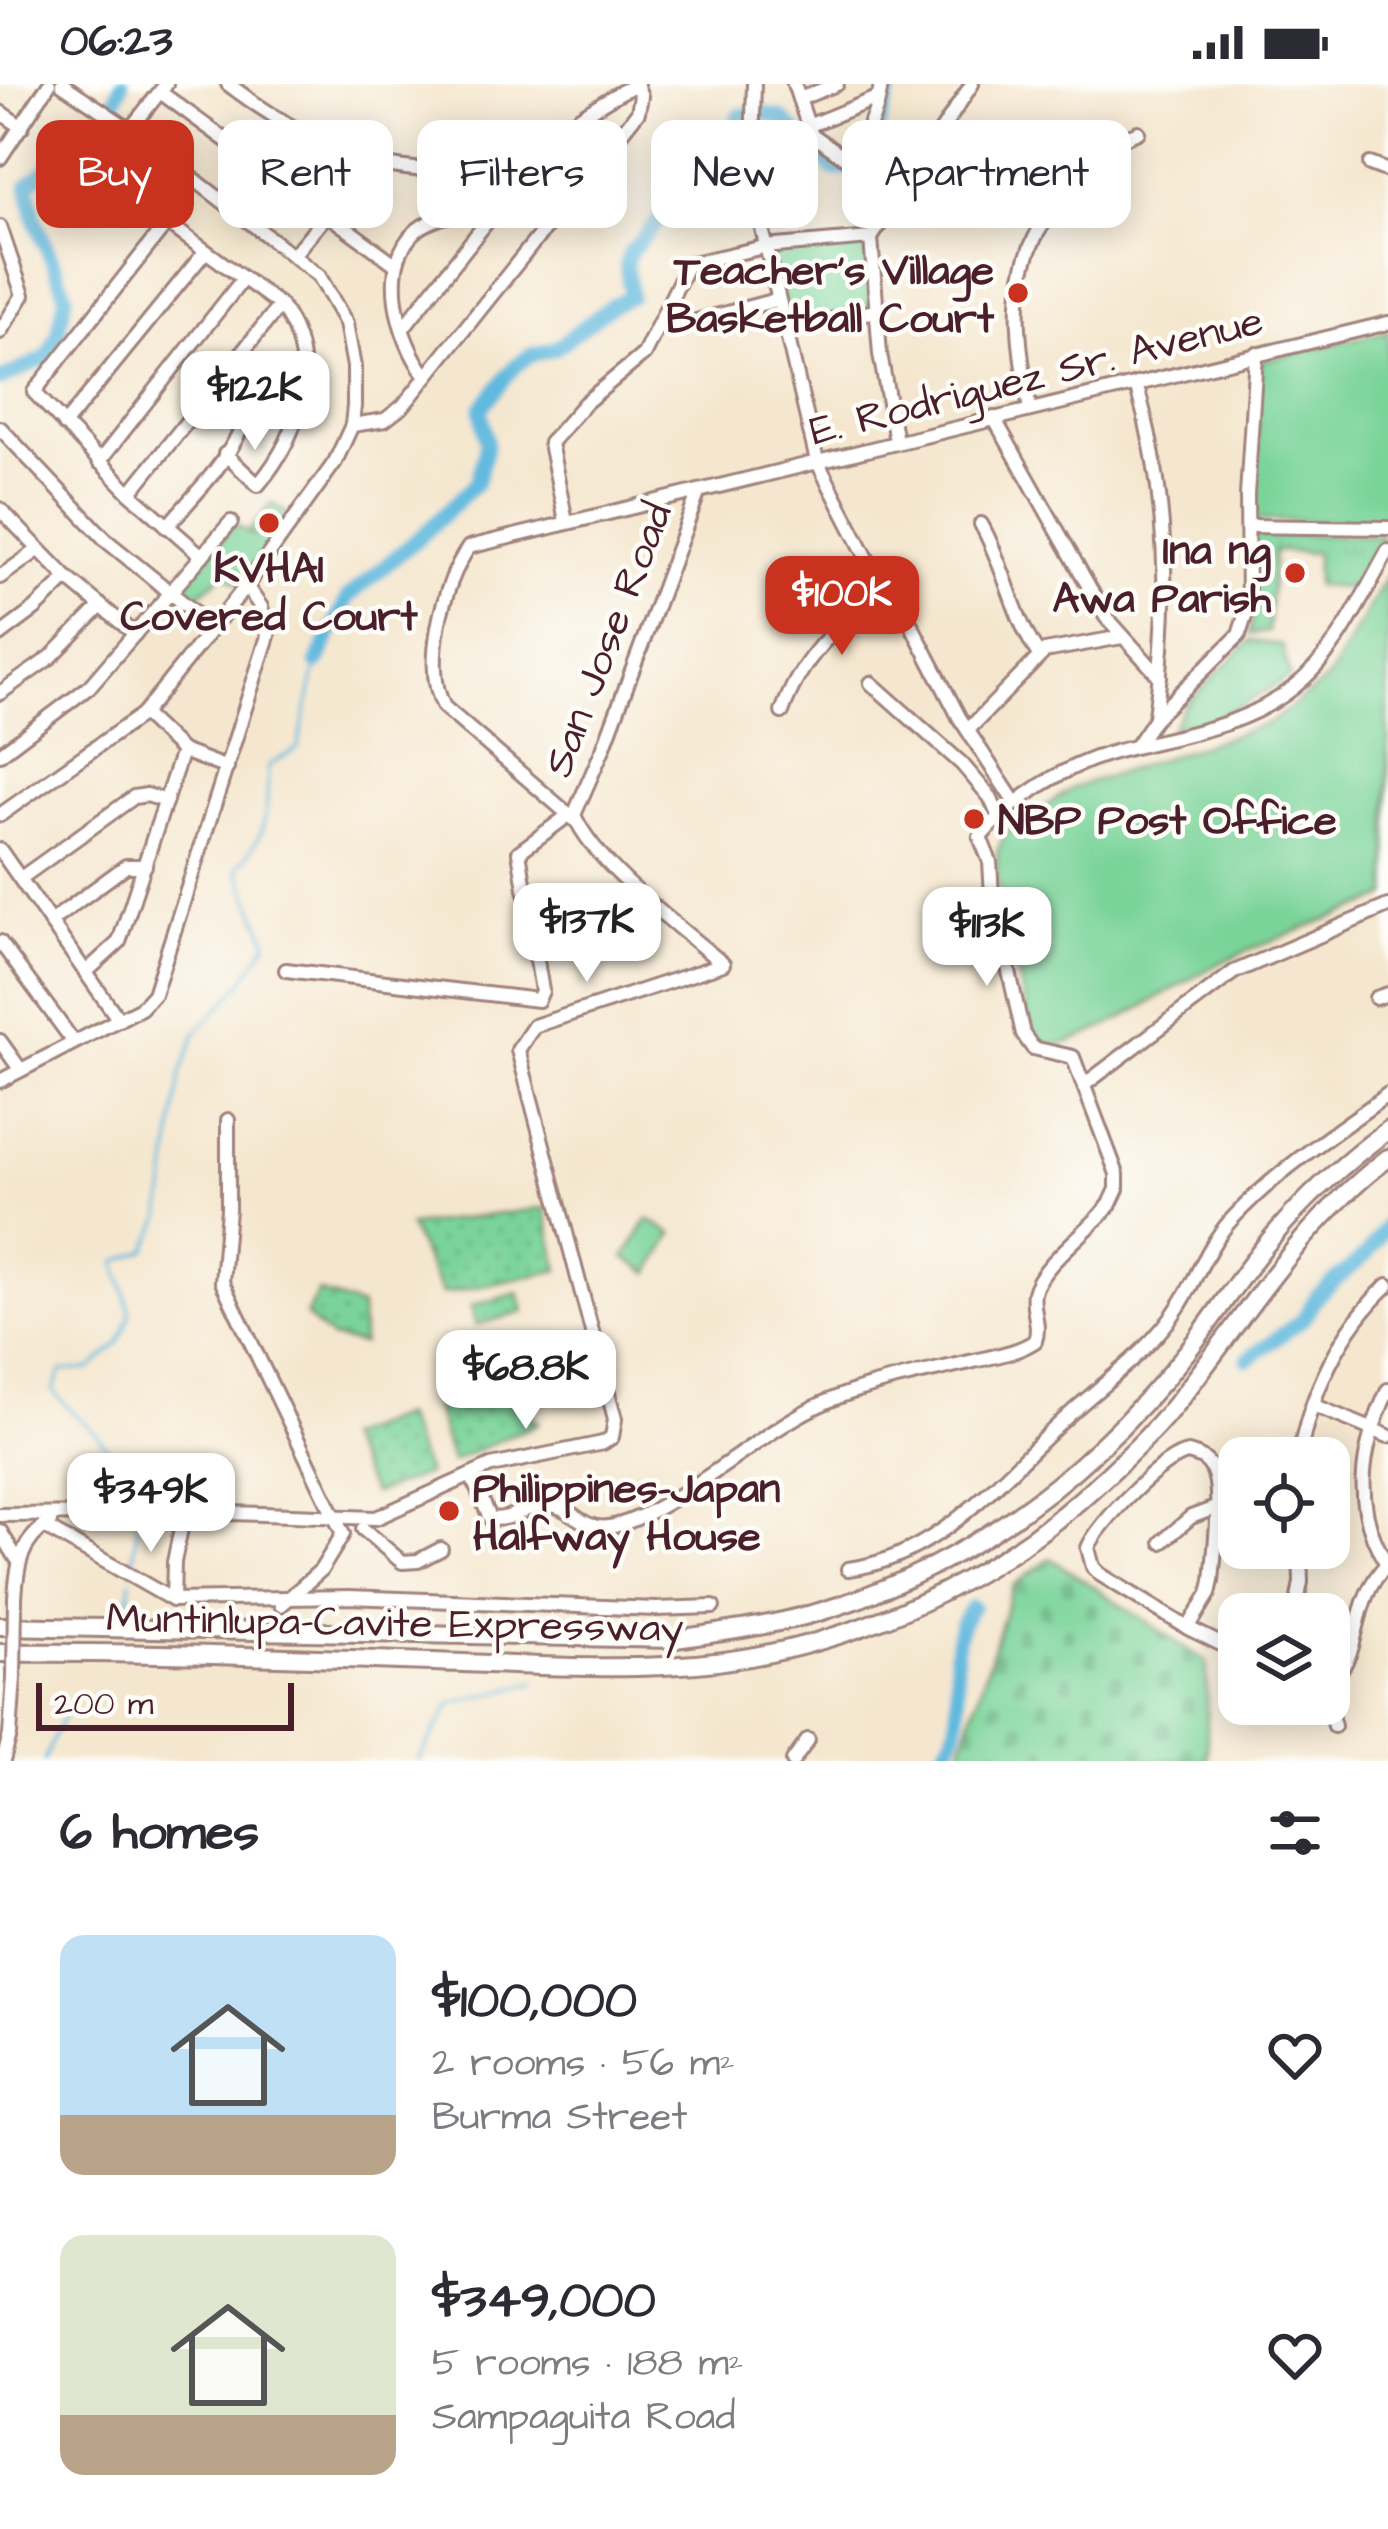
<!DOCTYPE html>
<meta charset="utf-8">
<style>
:root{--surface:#fff;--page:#f2f2f3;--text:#2b2b33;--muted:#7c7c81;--accent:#c8321e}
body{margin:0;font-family:"Architects Daughter",sans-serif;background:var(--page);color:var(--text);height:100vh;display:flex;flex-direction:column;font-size:45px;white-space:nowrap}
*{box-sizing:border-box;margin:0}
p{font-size:39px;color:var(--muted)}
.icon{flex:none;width:66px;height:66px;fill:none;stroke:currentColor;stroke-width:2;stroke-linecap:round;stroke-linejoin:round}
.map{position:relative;height:1677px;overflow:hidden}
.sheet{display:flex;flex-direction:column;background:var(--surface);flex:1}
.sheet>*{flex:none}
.guide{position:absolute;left:36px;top:36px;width:1317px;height:108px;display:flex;gap:24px}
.tools{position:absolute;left:1218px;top:1353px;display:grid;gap:24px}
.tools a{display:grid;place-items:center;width:132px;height:132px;border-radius:24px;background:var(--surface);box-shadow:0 6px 30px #0003;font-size:60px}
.scale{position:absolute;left:36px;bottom:30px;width:258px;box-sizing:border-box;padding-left:12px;border:6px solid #4a1f2b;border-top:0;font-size:33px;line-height:42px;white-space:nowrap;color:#4a1f2b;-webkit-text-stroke:9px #fdfcf7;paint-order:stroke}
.price{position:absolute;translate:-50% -102px;padding:0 27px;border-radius:24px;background:#fff;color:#222;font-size:39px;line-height:78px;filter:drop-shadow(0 3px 6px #0008)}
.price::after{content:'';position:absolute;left:50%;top:72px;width:36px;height:27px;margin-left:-18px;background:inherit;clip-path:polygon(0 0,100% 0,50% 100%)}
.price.selected{background:var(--accent);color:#fff}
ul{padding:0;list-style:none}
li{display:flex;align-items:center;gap:36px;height:300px;padding:0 60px}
li span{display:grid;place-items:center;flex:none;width:336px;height:240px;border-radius:24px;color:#555}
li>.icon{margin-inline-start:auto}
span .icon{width:144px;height:144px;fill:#fffc;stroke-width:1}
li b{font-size:51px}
h2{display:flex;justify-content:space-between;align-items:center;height:144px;padding:0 60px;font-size:51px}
.tag{padding:0 42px;border-radius:24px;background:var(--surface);box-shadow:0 6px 30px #0003;font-size:42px;line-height:108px}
.tag.selected{background:var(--accent);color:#fff}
.status{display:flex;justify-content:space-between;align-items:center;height:84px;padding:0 60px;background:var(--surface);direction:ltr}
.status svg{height:33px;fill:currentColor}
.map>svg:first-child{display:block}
.grass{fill:url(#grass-tufts);stroke:#627a62;stroke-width:3}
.cemetery{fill:url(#cemetery-stones);stroke:#627a62;stroke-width:3}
.park{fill:#7ad49a;stroke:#627a62;stroke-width:3}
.garden{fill:url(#garden-dots);stroke:#627a62;stroke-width:3}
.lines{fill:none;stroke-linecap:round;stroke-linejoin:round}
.stream{stroke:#60b9de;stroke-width:3}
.river{stroke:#60b9de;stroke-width:15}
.minor-casing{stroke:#a0837d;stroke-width:18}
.highway-casing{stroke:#a0837d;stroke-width:22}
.minor{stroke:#fff;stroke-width:12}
.highway{stroke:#fff;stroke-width:16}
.minor-bridge-casing{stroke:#a0837d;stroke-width:18;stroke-linecap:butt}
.minor-bridge{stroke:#fff;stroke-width:12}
.poi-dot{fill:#c8321e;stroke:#fdfcf7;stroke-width:4.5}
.labels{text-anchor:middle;stroke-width:9;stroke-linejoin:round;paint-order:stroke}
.poi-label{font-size:42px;font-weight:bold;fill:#4a1f2b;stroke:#fdfcf7;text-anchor:end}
.street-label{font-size:42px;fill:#4a1f2b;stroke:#fdfcf7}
</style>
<div class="status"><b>06:23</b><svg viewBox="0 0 49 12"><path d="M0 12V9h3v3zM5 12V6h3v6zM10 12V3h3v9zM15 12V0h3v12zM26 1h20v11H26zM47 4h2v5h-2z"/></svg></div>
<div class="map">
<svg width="1388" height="1677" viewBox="0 0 1388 1677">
<defs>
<pattern id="grass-tufts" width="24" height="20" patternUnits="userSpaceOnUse" patternTransform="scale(3)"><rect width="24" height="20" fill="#7ad49a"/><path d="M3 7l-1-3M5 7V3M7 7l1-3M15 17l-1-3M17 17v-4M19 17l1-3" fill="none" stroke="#6bb685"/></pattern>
<pattern id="cemetery-stones" width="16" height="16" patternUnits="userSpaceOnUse" patternTransform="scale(3)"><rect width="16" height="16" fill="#7ad49a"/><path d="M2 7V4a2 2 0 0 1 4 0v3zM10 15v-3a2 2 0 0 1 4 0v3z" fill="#6bb685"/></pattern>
<pattern id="garden-dots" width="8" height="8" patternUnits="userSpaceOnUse" patternTransform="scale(3)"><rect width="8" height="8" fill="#7ad49a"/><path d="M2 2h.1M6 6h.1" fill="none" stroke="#6bb685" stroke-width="1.8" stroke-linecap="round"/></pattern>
</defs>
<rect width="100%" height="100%" fill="#fdfcf7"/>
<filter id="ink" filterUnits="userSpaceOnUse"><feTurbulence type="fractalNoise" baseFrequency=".00833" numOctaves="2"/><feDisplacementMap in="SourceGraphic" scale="24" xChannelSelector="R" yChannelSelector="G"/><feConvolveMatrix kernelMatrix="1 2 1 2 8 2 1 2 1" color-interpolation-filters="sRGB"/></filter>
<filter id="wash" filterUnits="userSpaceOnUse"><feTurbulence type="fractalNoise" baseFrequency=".004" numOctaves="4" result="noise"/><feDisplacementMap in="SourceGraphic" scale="48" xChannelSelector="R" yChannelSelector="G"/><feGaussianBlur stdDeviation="2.7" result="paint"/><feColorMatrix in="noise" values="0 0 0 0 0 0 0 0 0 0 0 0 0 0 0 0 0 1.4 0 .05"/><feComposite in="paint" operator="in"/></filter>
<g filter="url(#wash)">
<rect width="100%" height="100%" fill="#f5e7cf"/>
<!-- grass -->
<path class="grass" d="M 1254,450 L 1259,451 L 1382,451 L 1352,504 L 1316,502 L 1316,469 L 1274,467 L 1268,548 L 1250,550 L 1254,528 Z"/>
<!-- cemetery -->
<path class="cemetery" d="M 1050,1474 L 1207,1578 L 1207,1677 L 957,1677 L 1013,1502 Z"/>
<!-- park -->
<g class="park">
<path d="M 866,157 L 870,225 L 785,239 L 768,169 Z"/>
<path d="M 1388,247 L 1388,439 L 1253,436 L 1261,277 Z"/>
<path d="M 272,419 L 289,431 L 241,500 L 223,490 C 217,498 201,505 190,519 L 177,509 L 235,440 L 256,454 L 249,447 Z"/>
<path d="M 1388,489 L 1388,812 C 1332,836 1271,854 1216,881 C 1175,902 1102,952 1059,960 C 1039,963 1034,951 1028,935 L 997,795 L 997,768 L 1005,750 L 1072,704 L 1270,639 L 1328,595 Z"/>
<path d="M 1250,557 L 1282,561 L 1290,593 L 1216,636 L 1172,644 L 1184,622 Z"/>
<path d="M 648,1135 L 673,1150 L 650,1189 L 625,1174 Z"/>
</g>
<!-- garden -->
<g class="garden">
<path d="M 545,1124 L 559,1186 L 442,1210 L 409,1142 Z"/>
<path d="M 318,1208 L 361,1223 L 362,1260 L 330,1254 L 306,1232 Z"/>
<path d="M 519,1209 L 524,1228 L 476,1241 L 471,1222 Z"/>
<path d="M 485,1291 L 538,1339 L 451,1378 L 433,1316 Z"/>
<path d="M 403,1332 L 427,1390 L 373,1410 L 344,1354 Z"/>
</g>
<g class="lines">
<!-- stream -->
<g class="stream">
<path d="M 125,1405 C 106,1345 90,1350 53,1307 L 61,1287 L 90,1285 L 118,1260 L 131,1230 L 116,1178 L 146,1166 L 161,1136 L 181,990 L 196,949 L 241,900 L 268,858 L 237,784 C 269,748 267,729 268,682 L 298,664 L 317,579"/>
<path d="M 132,1487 L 137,1441"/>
<path d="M 127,1531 L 131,1497"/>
<path d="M 44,1677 L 66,1625"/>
<path d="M 418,1677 L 451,1620 L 536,1598"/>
</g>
<!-- river -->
<g class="river">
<path d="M 112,24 L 122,0"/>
<path d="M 761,29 L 782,34 L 834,86 L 856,83 L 874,55 L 892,0"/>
<path d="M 0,296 L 47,273 L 58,250 L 66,210 L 35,136 L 28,101 L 102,38"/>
<path d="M 317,579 L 348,513 L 428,446 L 477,398 L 487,359 L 481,325 L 516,281 L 531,271 L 554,265 L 612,221 L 631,212 L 626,180 L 630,168 L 693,99 L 722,98 C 728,75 727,52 739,32 L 750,29"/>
<path d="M 1248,1275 L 1302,1236 L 1318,1211 L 1367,1170 L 1388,1140"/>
<path d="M 936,1677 C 944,1667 953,1657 956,1644 C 964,1604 942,1559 972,1523"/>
</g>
</g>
</g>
<g filter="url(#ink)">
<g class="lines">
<defs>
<g id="minor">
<path d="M 166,0 L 105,77 L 101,88 L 104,93 L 280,221 C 322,278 301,350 258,401 L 225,370"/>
<path d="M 228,0 C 321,71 429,120 542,57 C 574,39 603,15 637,0"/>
<path d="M 754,0 L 751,98 L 817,377 L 868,476 L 912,542 L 959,633 L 1015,719"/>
<path d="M 794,0 L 811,50 L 844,73 C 866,58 878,27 881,0"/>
<path d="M 160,8 L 395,180"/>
<path d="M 799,15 L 837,0"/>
<path d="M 0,28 L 22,43"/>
<path d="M 808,42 L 879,13"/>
<path d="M 0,74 L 49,0"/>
<path d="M 1370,80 L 1388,87"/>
<path d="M 166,140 L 34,308 L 130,409 L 202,472"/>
<path d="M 0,143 L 23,211 L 0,248"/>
<path d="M 294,170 L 370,79"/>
<path d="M 689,239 L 776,216"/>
<path d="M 403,244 L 497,125"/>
<path d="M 784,245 L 876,227"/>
<path d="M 426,292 C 398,256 377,180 417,146 C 437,130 464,129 488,126 C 514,123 529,121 549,139"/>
<path d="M 1136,300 C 1169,412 1170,519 1155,633"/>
<path d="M 1030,325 C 1019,268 1007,196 1041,143 C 1049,131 1064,121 1073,109 C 1103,71 1086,70 1138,48"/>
<path d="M 994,334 L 1106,533 L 1160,593"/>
<path d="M 64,341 L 205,168"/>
<path d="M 352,341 L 385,336 L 403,322 L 638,28 L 641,12 L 636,0"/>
<path d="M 0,344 L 108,458 L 213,543"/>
<path d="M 896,357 L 880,270 L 871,154 L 972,0"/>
<path d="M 99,378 L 243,195"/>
<path d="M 130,409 L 280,221"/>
<path d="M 0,425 L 67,494 L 135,550"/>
<path d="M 566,437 L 550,359 L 585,319 L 644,270 L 688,180 L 764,163 L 871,154"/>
<path d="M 981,440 C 1005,482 1012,532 1039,571"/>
<path d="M 1248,442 L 1388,444"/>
<path d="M 167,443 C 206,395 272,340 240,274"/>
<path d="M 0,493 L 38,466"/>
<path d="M 0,551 L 35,525 L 67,494"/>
<path d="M 871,599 L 962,680 L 990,713 L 999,733"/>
<path d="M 0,609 L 51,573 L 101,522"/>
<path d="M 782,628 C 801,574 838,536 888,508"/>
<path d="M 143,630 L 182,667 L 227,684"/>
<path d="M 968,646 L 1045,567 L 1122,553"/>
<path d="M 1136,662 L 1155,634 L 1239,551 L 1248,523 L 1247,411 L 1256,270"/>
<path d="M 0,670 L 89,603 L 231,438"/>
<path d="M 0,731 L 143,630 L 246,502 L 335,378 L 352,341 L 354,322 L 354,283 L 346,239 L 319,192 L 132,47 L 62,0"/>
<path d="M 575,736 L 444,623 C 422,582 443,499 469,463 L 1388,239"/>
<path d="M 0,766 L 119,936"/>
<path d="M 21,794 L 134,713 L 147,711 L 166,717"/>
<path d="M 50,838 L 126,782 L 145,782"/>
<path d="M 0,858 L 73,957"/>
<path d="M 286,886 L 538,916 L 542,907 L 519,768 L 570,730"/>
<path d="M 86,888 L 119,858 L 182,667"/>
<path d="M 1376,914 L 1388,910"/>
<path d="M 0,957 L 20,985"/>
<path d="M 0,997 L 141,924 L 154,910 L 268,552 L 261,523 L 246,502"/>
<path d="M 1084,1001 L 1234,888 L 1388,822"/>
<path d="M 228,1036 L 228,1125 L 222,1198 L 343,1450 L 321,1486 L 281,1521"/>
<path d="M 1388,1306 C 1360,1366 1351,1424 1388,1482"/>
<path d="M 1313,1321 L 1388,1352"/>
<path d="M 1188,1369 C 1199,1372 1207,1375 1212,1385 C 1223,1407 1214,1471 1212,1497 L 1209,1510 L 1188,1544 L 1101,1491 L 1093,1483 L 1088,1464 C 1097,1440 1164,1372 1188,1369 Z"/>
<path d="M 1299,1374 C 1309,1312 1341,1244 1388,1201"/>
<path d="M 471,1391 L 490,1434 C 513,1439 529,1417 551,1421 C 574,1424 582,1447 609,1443 C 668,1433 756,1351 815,1323 C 864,1299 921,1290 974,1277 C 994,1272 1017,1269 1035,1257 C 1041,1240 1031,1226 1034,1209 C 1040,1181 1092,1145 1110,1120 L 1117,1105 L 1117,1090 L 1073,973 L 1033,964 L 1023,950 L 992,812 L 990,778 L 980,753 C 1013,715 1062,683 1111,669 C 1175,651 1240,646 1293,604 C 1337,570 1361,514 1388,467"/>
<path d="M 0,1431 L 231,1429 L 376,1434 L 491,1382 L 603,1359 L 612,1353 L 615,1335 L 518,966 L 534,942 L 723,880 C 681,844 596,782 574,731 L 603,665 L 699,407"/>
<path d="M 43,1442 L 173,1516 L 349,1513 L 656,1525 L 713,1523"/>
<path d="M 363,1445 L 402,1478 L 418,1477 L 441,1465"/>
<path d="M 0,1447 L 17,1475"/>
<path d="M 1162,1458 L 1191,1433 L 1215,1424"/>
<path d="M 848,1485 C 942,1473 1003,1390 1069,1331 C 1106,1297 1152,1265 1179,1222 C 1197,1194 1208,1161 1231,1136 C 1278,1085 1333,1051 1388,1010"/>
<path d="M 15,1514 C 17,1481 20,1458 50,1438"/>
<path d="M 173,1516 L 174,1478 L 184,1430"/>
<path d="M 1295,1530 L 1301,1498 L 1300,1464"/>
<path d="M 1188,1544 L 1239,1569"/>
<path d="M 1334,1642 C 1319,1592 1344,1596 1353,1559 C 1361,1527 1364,1504 1388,1479"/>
<path d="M 3,1677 L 10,1651 L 14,1593"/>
<path d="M 793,1677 L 808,1656"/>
</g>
<g id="highway">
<path d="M 0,1542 L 676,1555 C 730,1547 785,1540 838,1522 C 979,1475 1095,1384 1187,1268 C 1217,1230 1242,1188 1274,1151 C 1308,1111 1346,1077 1388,1046"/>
<path d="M 0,1569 C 133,1568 267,1572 400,1577 C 488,1579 576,1586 664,1582 C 813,1577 966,1515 1079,1417 C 1112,1388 1147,1356 1175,1321 C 1244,1235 1298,1142 1388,1074"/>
</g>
</defs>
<!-- minor casing -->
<use href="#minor" class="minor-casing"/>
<!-- highway casing -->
<use href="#highway" class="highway-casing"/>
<!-- minor -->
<use href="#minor" class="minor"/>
<!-- highway -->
<use href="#highway" class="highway"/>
<defs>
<path id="minor-bridge" d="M 14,1593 L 15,1514"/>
</defs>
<!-- minor-bridge casing -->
<use href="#minor-bridge" class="minor-bridge-casing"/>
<!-- minor-bridge -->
<use href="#minor-bridge" class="minor-bridge"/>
</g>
</g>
<!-- markers -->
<g class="poi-dot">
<circle cx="1018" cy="209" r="12"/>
<circle cx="269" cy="439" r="12"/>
<circle cx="1295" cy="489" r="12"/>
<circle cx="974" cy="735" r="12"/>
<circle cx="449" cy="1427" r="12"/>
</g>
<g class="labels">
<!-- poi labels -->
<g class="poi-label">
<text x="994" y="200">Teacher's Village<tspan x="994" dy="48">Basketball Court</tspan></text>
<text x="1271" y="480">Ina ng<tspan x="1271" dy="48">Awa Parish</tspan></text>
<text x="269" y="498" text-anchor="middle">KVHAI<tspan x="269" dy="48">Covered Court</tspan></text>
<text x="998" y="750" text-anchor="start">NBP Post Office</text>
<text x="473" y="1418" text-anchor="start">Philippines-Japan<tspan x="473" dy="48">Halfway House</tspan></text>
</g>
<!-- street labels -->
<g class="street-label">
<text transform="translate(1036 290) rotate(-14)" y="15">E. Rodriguez Sr. Avenue</text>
<text transform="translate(606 555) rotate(-69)" y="15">San Jose Road</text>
<text transform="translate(395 1537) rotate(1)" y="15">Muntinlupa-Cavite Expressway</text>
</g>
</g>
</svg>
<div class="tools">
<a><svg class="icon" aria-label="locate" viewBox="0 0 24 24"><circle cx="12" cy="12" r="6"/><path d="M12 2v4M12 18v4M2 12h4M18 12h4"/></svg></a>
<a><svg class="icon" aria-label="layers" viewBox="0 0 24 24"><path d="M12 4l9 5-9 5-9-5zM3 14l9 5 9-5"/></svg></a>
</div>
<div class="scale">200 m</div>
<b class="price" style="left:255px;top:369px">$122K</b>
<b class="price selected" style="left:842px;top:574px">$100K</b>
<b class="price" style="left:587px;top:901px">$137K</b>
<b class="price" style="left:987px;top:905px">$113K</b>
<b class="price" style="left:526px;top:1348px">$68.8K</b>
<b class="price" style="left:151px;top:1471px">$349K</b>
<div class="guide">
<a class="tag selected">Buy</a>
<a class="tag">Rent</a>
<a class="tag">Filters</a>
<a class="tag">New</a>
<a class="tag">Apartment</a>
</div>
</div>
<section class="sheet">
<h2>6 homes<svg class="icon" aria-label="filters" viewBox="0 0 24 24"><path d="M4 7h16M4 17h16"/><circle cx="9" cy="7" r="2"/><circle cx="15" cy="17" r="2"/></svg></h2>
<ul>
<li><span style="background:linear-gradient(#bfe0f5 75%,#b9a48a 0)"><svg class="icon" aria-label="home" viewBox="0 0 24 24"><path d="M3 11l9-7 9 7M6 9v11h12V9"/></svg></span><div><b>$100,000</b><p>2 rooms · 56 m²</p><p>Burma Street</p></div><svg class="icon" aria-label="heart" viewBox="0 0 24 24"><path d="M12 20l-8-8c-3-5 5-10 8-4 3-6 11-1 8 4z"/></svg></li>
<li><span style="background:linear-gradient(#dfe7d0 75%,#b9a48a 0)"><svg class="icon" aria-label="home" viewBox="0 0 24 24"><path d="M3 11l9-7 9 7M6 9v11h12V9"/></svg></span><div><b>$349,000</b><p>5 rooms · 188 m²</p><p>Sampaguita Road</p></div><svg class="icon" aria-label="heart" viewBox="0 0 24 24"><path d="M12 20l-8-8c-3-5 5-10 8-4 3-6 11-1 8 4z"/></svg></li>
</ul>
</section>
